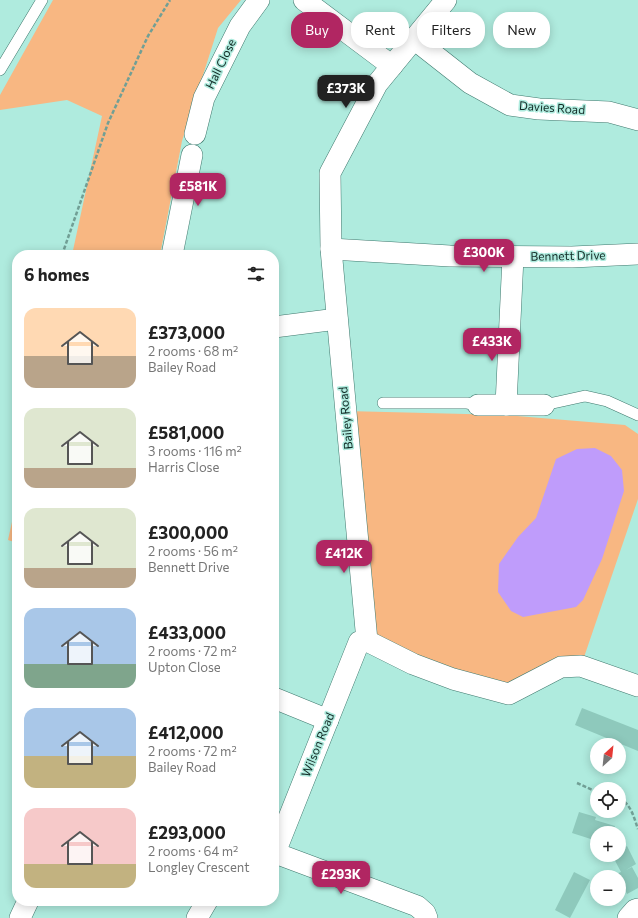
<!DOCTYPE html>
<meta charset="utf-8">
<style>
:root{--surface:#fff;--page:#f6f6f6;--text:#222;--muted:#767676;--accent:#b12662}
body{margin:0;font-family:Commissioner,sans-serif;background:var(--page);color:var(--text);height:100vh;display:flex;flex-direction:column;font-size:15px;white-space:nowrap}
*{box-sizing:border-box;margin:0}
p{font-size:13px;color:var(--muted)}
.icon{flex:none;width:22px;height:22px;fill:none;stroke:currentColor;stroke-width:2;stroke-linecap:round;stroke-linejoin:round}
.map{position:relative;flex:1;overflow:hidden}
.panel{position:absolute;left:12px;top:250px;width:267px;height:656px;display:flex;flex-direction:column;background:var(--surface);border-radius:16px;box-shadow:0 2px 10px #0003}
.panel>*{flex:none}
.guide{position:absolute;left:291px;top:12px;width:287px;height:36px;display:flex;gap:8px}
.needle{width:26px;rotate:27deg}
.tools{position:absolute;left:590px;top:738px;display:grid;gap:8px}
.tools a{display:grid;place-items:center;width:36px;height:36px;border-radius:50%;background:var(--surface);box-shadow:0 2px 10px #0003;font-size:20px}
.price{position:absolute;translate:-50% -34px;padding:0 9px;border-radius:8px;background:var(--accent);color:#fff;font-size:13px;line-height:26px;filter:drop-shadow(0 1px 2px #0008)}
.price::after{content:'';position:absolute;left:50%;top:24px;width:12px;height:9px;margin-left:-6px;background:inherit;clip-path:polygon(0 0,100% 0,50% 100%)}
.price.on{background:#222;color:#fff}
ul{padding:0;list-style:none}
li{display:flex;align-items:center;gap:12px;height:100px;padding:0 12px}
li span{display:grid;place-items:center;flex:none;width:112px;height:80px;border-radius:12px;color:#555}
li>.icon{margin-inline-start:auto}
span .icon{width:48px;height:48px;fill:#fffc;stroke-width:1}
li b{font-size:17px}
h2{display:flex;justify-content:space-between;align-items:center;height:48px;padding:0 12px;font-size:17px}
.tag{padding:0 14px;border-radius:16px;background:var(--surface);box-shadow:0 2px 10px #0003;font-size:14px;line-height:36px}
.tag.on{background:var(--accent);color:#fff}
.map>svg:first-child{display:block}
.green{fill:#f8b782}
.water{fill:#bf9cfb}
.building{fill:#8ec9bc}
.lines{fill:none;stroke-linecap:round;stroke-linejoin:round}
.lane-casing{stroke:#3f796e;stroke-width:12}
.street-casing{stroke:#3f796e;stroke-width:22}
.path{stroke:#719f95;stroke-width:2.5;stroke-dasharray:4 2;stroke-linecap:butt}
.lane{stroke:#fff;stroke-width:11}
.street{stroke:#fff;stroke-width:21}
.labels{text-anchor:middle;stroke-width:3;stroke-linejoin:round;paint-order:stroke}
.street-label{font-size:12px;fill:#122b26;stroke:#afebde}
</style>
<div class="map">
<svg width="638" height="918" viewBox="0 0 638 918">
<rect width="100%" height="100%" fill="#afebde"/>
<!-- green -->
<g class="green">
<path d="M 53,0 L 241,0 L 218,28 L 182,141 L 160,255 L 72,255 L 102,116 L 67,100 L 0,110 L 0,95 Z"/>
<path d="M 346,411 L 506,415 L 625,425 L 638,434 L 638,499 L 581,666 L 509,694 L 367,641 Z"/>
<path d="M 17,499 L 17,543 L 8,540 Z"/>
</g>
<!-- water -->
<path class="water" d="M 595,448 L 611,456 L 622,470 L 624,491 L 602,559 L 583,600 L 576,607 L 523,617 L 511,611 L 498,592 L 499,564 L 518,537 L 536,518 L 556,459 L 577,449 Z"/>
<!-- building -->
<g class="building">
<path d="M 582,708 L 638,730 L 638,751 L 575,725 Z"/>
<path d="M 579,812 L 596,817 L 595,820 L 615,826 L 613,833 L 597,833 L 597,841 L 572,833 Z"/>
<path d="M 627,846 L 636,864 L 626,870 L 632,867 L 638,878 L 638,888 L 627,894 L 619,877 L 616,874 L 621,872 L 612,855 L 619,855 L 619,851 Z"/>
<path d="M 574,872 L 590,880 L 570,918 L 555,910 Z"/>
</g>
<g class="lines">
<defs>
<g id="lane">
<path d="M 0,70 L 42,0"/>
<path d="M 383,403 L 467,403 L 478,405"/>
<path d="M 544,405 L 585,396 L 607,401 L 638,415"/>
</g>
<g id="street">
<path d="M 304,0 L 392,66"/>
<path d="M 446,0 L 377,84 L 330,173 L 331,249 L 367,641 L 413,664 L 453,679 L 509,694 L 561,667 L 581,666 L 638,686"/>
<path d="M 414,39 L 470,83 L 510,105 L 539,109 L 609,112 L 638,120"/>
<path d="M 195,134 L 204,98 L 240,26 L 259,0"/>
<path d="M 331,249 L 450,256 L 572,257 L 638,254"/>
<path d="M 172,255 L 192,155"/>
<path d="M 513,257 L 506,405 L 544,405"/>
<path d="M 274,327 L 337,319"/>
<path d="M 478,405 L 506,405"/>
<path d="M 274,698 L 328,720"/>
<path d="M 275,853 L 417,906 L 425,913 L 427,918"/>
<path d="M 274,855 L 359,642 L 367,641"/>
<path d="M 20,918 L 28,901"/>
<path d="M 197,918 L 207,901"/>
<path d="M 628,918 L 635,910 L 638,909"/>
</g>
</defs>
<!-- lane casing -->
<use href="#lane" class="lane-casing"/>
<!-- street casing -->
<use href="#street" class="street-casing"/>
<!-- path -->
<g class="path">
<path d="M 62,255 L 108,123 L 148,36 L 170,0"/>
<path d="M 577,783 L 597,792"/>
<path d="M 619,799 C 631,803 634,818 638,829"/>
</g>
<!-- lane -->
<use href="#lane" class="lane"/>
<!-- street -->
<use href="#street" class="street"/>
</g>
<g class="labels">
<!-- street labels -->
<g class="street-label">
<text transform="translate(221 64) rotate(-64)" y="4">Hall Close</text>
<text transform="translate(552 108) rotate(4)" y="4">Davies Road</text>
<text transform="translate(568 256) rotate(-1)" y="4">Bennett Drive</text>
<text transform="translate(346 418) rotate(-95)" y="4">Bailey Road</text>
<text transform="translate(318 745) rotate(-68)" y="4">Wilson Road</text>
</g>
</g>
</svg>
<div class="tools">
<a><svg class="needle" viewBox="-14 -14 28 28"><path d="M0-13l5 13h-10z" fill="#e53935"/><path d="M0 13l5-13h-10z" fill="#767676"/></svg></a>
<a><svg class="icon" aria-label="locate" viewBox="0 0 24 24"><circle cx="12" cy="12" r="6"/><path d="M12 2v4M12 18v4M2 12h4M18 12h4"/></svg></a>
<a>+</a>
<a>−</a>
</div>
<b class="price on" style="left:346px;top:109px">£373K</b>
<b class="price" style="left:198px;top:207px">£581K</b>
<b class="price" style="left:484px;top:273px">£300K</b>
<b class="price" style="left:492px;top:362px">£433K</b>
<b class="price" style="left:344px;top:574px">£412K</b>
<b class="price" style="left:341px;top:895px">£293K</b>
<div class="guide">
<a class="tag on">Buy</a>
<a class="tag">Rent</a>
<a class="tag">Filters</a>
<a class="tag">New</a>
</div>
<section class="panel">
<h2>6 homes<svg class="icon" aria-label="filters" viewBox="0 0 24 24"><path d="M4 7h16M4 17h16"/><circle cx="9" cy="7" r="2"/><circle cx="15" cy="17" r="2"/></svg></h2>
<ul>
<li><span style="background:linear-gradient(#ffd9b3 60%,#b9a48a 0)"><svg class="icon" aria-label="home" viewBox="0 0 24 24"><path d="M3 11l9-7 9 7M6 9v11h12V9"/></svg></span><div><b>£373,000</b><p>2 rooms · 68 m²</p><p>Bailey Road</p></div></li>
<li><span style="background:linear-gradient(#dfe7d0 75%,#b9a48a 0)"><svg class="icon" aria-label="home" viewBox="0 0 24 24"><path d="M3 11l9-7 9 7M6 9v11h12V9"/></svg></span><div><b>£581,000</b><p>3 rooms · 116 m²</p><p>Harris Close</p></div></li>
<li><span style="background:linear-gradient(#dfe7d0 75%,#b9a48a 0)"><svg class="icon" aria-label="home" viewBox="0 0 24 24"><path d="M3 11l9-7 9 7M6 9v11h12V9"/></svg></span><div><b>£300,000</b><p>2 rooms · 56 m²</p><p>Bennett Drive</p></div></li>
<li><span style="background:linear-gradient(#a9c7e8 70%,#7fa58c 0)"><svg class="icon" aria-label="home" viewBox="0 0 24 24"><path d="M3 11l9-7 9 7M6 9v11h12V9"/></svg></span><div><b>£433,000</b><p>2 rooms · 72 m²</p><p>Upton Close</p></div></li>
<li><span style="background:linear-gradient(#a9c7e8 60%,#c2b280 0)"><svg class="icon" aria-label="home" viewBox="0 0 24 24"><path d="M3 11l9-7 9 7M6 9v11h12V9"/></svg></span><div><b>£412,000</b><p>2 rooms · 72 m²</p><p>Bailey Road</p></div></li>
<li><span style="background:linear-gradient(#f6c9c9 70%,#c2b280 0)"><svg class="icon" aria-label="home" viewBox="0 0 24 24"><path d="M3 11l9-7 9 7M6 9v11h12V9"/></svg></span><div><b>£293,000</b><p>2 rooms · 64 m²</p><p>Longley Crescent</p></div></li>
</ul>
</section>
</div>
